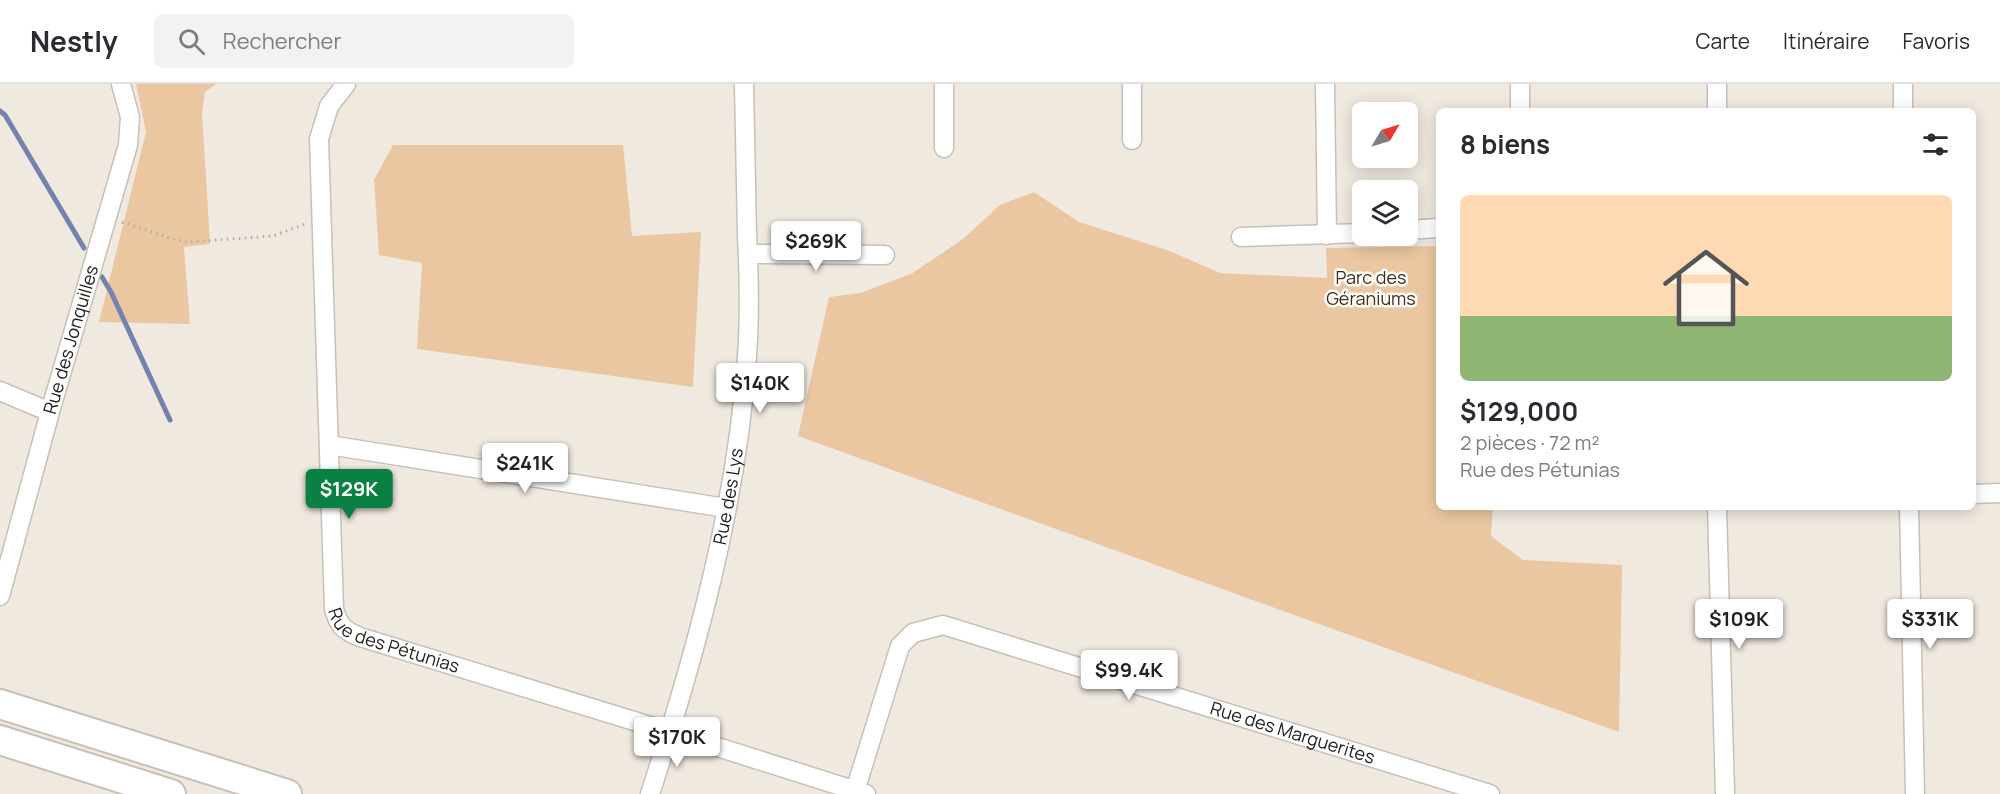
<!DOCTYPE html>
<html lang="fr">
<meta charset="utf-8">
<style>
:root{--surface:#fff;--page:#f2f2f3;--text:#2b2b33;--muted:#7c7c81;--line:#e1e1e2;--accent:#0b8043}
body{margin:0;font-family:Manrope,sans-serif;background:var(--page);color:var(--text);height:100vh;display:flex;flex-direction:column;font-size:22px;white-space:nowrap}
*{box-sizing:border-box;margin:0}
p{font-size:20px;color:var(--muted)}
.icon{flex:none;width:33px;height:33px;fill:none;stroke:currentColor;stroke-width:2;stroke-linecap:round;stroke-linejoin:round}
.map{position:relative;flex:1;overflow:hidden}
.details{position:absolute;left:1436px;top:24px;width:540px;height:402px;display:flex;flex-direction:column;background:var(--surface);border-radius:9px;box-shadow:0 3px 15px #0003}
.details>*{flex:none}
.needle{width:39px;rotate:52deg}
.buttons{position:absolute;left:1352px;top:18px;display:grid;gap:12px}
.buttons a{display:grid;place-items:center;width:66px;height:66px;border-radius:9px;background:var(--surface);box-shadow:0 3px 15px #0003;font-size:30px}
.price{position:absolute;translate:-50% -51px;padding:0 14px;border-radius:6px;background:#fff;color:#222;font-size:20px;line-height:39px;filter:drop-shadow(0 2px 3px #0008)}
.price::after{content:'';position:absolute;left:50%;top:36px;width:18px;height:14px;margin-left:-9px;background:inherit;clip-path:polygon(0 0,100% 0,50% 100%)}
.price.on{background:var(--accent);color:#fff}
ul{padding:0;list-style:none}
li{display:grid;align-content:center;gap:12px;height:318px;padding:0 24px}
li+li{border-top:2px solid var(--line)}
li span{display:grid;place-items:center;height:186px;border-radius:9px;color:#555}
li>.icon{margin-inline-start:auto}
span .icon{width:108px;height:108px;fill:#fffc;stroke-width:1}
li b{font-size:26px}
h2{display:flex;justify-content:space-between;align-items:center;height:72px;padding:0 24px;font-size:26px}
header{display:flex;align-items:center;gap:36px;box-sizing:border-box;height:84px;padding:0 30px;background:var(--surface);border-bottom:2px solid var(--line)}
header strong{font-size:28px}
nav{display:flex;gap:33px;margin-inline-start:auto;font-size:21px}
.search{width:420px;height:54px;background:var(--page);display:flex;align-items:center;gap:15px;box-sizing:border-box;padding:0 21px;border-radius:9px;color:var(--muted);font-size:22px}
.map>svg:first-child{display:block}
.green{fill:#eac7a1}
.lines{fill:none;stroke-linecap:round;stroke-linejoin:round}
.stream{stroke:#7383ad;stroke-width:5}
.street-casing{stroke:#c7c0b8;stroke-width:21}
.primary-casing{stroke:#c7c0b8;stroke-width:32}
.path{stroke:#b2ada6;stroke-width:3;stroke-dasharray:1.5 4.5;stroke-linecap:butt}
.street{stroke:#fff;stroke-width:18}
.primary{stroke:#fff;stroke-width:28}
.labels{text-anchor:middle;stroke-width:5;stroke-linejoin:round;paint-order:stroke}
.park-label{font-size:18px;fill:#432e15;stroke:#fff}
.street-label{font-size:18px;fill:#23201e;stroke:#fff}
</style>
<header>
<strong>Nestly</strong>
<div class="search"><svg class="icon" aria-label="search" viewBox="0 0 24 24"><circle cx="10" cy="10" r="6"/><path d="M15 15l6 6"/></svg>Rechercher</div>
<nav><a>Carte</a><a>Itinéraire</a><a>Favoris</a></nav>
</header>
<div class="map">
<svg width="2000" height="710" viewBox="0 0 2000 710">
<rect width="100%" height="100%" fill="#f0e9e0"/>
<!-- green -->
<g class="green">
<path d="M 136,0 L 216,0 L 205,8 L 202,29 L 210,160 L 184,163 L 190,240 L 99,238 L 146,48 Z"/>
<path d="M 393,61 L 623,61 L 632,152 L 701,148 L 693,303 L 417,265 L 422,179 L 379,171 L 374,96 Z"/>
<path d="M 1034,108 L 1079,138 L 1167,166 L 1220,189 L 1327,194 L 1326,164 L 1438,162 L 1438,423 L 1493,423 L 1491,452 L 1523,476 L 1622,481 L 1619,648 L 798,352 L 829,213 L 860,209 L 911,190 L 963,155 L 1000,121 Z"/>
</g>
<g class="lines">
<!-- stream -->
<g class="stream">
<path d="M 0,27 L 5,31 L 84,164"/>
<path d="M 102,193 L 111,208 L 170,336"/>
</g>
<defs>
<g id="street">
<path id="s1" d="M 346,0 L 329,22 L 319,55 L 334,525 C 339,542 343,546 360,553 L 670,648 L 866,710"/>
<path d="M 944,0 L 944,64"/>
<path d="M 1132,0 L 1132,56"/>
<path d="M 1325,0 L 1327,151"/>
<path d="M 1520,0 L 1520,27"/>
<path d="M 1717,0 L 1717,27"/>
<path d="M 1903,0 L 1903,27"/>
<path d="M 1407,146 L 1438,144"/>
<path d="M 1241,153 L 1362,149"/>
<path d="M 748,170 L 885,171"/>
<path d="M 0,307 L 50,328"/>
<path d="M 329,361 L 726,424"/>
<path d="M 1972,410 L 2000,409"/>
<path d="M 1717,423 L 1725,710"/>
<path d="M 1909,423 L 1915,710"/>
<path id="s2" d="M 0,512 L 50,328 L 128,61 L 130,33 L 121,0"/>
<path id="s3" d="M 855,707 L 900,562 L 913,549 L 943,541 L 1490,710"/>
<path id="s4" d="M 650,710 C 696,569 737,421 747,272 C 750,232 749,190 747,150 C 746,100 745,50 744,0"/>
</g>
<g id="primary">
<path d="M 0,620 L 287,710"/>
<path d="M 0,656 L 171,710"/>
</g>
</defs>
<!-- street casing -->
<use href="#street" class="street-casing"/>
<!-- primary casing -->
<use href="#primary" class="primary-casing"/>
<!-- path -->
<path class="path" d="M 122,138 L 176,156 L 187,158 L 273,152 L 305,140"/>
<!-- street -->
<use href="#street" class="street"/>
<!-- primary -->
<use href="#primary" class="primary"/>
</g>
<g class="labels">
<!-- park labels -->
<g class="park-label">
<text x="1371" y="200">Parc des<tspan x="1371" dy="21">Géraniums</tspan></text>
</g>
<!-- street labels -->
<g class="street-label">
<text dy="6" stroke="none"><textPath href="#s2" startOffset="266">Rue des Jonquilles</textPath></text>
<text dy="6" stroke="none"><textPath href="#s4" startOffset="308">Rue des Lys</textPath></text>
<text dy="6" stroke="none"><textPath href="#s1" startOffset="604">Rue des Pétunias</textPath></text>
<text dy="6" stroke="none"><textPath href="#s3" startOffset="567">Rue des Marguerites</textPath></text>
</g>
</g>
</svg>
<div class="buttons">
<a><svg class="needle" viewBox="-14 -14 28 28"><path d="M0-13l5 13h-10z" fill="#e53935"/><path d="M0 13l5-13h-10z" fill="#7c7c81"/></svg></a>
<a><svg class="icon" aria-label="layers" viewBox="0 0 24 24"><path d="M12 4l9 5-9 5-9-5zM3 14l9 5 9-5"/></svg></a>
</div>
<b class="price" style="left:816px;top:188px">$269K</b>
<b class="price" style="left:760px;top:330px">$140K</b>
<b class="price" style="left:525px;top:410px">$241K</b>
<b class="price on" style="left:349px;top:436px">$129K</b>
<b class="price" style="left:1739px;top:566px">$109K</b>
<b class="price" style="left:1930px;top:566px">$331K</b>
<b class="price" style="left:1129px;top:617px">$99.4K</b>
<b class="price" style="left:677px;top:684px">$170K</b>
<section class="details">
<h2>8 biens<svg class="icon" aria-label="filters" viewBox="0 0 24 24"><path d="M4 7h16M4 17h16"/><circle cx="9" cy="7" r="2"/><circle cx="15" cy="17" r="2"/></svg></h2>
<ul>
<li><span style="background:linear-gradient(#ffd9b3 65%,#8fb573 0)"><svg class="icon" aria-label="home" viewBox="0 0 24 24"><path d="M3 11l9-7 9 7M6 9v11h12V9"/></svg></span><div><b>$129,000</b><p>2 pièces · 72 m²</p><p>Rue des Pétunias</p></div></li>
</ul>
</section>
</div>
